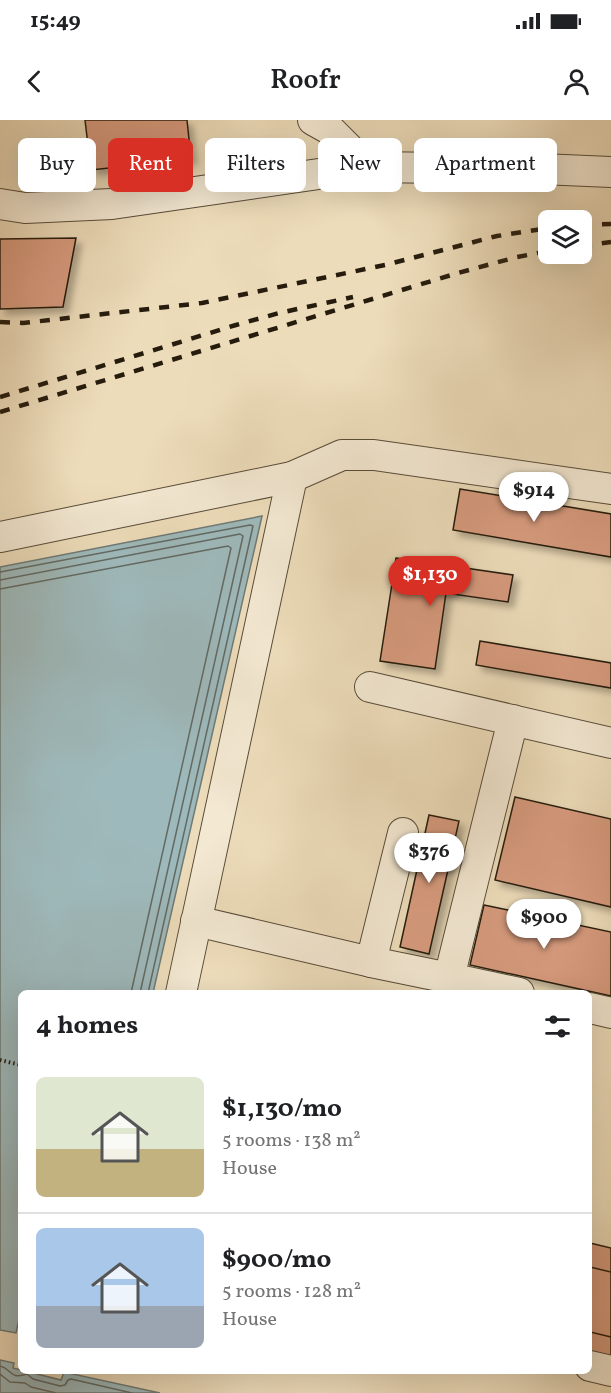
<!DOCTYPE html>
<meta charset="utf-8">
<style>
:root{--surface:#fff;--page:#f2f2f2;--text:#202124;--muted:#757577;--line:#e0e0e0;--accent:#d93025}
body{margin:0;font-family:Vollkorn,serif;background:var(--page);color:var(--text);height:100vh;display:flex;flex-direction:column;font-size:22px;white-space:nowrap}
*{box-sizing:border-box;margin:0}
p{font-size:20px;color:var(--muted)}
.icon{flex:none;width:33px;height:33px;fill:none;stroke:currentColor;stroke-width:2;stroke-linecap:round;stroke-linejoin:round}
.map{position:relative;flex:1;overflow:hidden}
.panel{position:absolute;left:18px;top:870px;width:574px;height:384px;display:flex;flex-direction:column;background:var(--surface);border-radius:9px;box-shadow:0 6px 24px #0002}
.panel>*{flex:none}
.hud{position:absolute;left:18px;top:18px;width:576px;height:54px;display:flex;gap:12px}
.buttons{position:absolute;left:538px;top:90px;display:grid;gap:12px}
.buttons a{display:grid;place-items:center;width:54px;height:54px;border-radius:9px;background:var(--surface);box-shadow:0 6px 24px #0002;font-size:30px}
.price{position:absolute;translate:-50% -51px;padding:0 14px;border-radius:21px;background:#fff;color:#222;font-size:20px;line-height:39px;filter:drop-shadow(0 2px 3px #0008)}
.price::after{content:'';position:absolute;left:50%;top:36px;width:18px;height:14px;margin-left:-9px;background:inherit;clip-path:polygon(0 0,100% 0,50% 100%)}
.price.active{background:var(--accent);color:#fff}
ul{padding:0;list-style:none}
li{display:flex;align-items:center;gap:18px;height:150px;padding:0 18px}
li+li{border-top:2px solid var(--line)}
li span{display:grid;place-items:center;flex:none;width:168px;height:120px;border-radius:9px;color:#555}
li>.icon{margin-inline-start:auto}
span .icon{width:72px;height:72px;fill:#fffc;stroke-width:1}
li b{font-size:26px}
h2{display:flex;justify-content:space-between;align-items:center;height:72px;padding:0 18px;font-size:26px}
.pill{padding:0 21px;border-radius:9px;background:var(--surface);box-shadow:0 6px 24px #0002;font-size:21px;line-height:54px}
.pill.active{background:var(--accent);color:#fff}
.status{display:flex;justify-content:space-between;align-items:center;height:42px;padding:0 30px;background:var(--surface);direction:ltr}
.status svg{height:16px;fill:currentColor}
header{display:flex;justify-content:space-between;align-items:center;height:78px;padding:0 18px;background:var(--surface);font-size:27px;font-weight:600}
.map>svg:first-child{display:block}
.water{fill:#9eb9bb;stroke:#6e7a76;stroke-width:1.5}
.lines{fill:none;stroke-linecap:round;stroke-linejoin:round}
.shore{stroke:#626a64;stroke-width:1.5}
.building{fill:#d69a7d;stroke:#261c0e;stroke-width:1.5;filter:url(#shadow)}
.minor-casing{stroke:#584c39;stroke-width:32}
.path{stroke:#261c0e;stroke-width:4;stroke-dasharray:1.5 3;stroke-linecap:butt}
.minor{stroke:#f3e8d2;stroke-width:30}
.rail{stroke:#261c0e;stroke-width:4.5;stroke-dasharray:10 10;stroke-linecap:butt}
</style>
<div class="status"><b>15:49</b><svg viewBox="0 0 49 12"><path d="M0 12V9h3v3zM5 12V6h3v6zM10 12V3h3v9zM15 12V0h3v12zM26 1h20v11H26zM47 4h2v5h-2z"/></svg></div>
<header><svg class="icon" aria-label="back" viewBox="0 0 24 24"><path d="M15 5l-7 7 7 7"/></svg>Roofr<svg class="icon" aria-label="person" viewBox="0 0 24 24"><circle cx="12" cy="8" r="4"/><path d="M4 21q1-7 8-7t8 7"/></svg></header>
<div class="map">
<svg width="611" height="1273" viewBox="0 0 611 1273">
<defs>
<filter id="shadow"><feDropShadow dx="5.5" dy="5.5" stdDeviation="3" flood-color="#0004"/></filter>
</defs>
<rect width="100%" height="100%" fill="#eddcba"/>
<filter id="stains"><feTurbulence type="fractalNoise" baseFrequency=".00333" numOctaves="4"/><feColorMatrix values="0 0 0 0 .2 0 0 0 0 .09 0 0 0 0 .02 0 0 0 .5 -.17"/></filter>
<radialGradient id="worn" r=".72"><stop offset=".6" stop-color="#630" stop-opacity="0"/><stop offset="1" stop-color="#630" stop-opacity=".3"/></radialGradient>
<!-- water -->
<g class="water">
<path d="M 262,396 L 153,873 L 21,873 L 21,1190 L 16,1213 L 0,1210 L 0,447 Z"/>
<path d="M 0,1240 L 14,1243 L 13,1248 L 61,1260 L 64,1252 L 160,1273 L 0,1273 Z"/>
</g>
<g class="lines">
<!-- shore -->
<g class="shore">
<path d="M 0,452 L 250,405 L 253,406 L 148,873"/>
<path d="M 0,460 L 240,414 L 243,416 L 140,873"/>
<path d="M 0,469 L 228,426 L 231,428 L 131,873"/>
<path d="M 0,1246 C 12,1249 10,1260 27,1254 L 33,1259 L 60,1266 L 65,1265 L 68,1260 L 71,1259 L 132,1273"/>
<path d="M 0,1254 L 10,1262 L 25,1263 L 31,1267 L 56,1273"/>
</g>
</g>
<!-- building -->
<g class="building">
<path d="M 85,0 L 187,0 L 191,39 L 91,50 Z"/>
<path d="M 76,118 L 63,187 L 0,189 L 0,119 Z"/>
<path d="M 460,369 L 611,394 L 611,437 L 453,410 Z"/>
<path d="M 396,438 L 513,455 L 508,482 L 446,473 L 435,549 L 380,541 Z"/>
<path d="M 480,521 L 611,543 L 611,568 L 476,545 Z"/>
<path d="M 515,677 L 611,699 L 611,787 L 495,760 Z"/>
<path d="M 429,695 L 459,701 L 429,834 L 400,827 Z"/>
<path d="M 484,785 L 611,812 L 611,876 L 470,845 Z"/>
<path d="M 590,1123 L 611,1128 L 611,1236 L 590,1231 Z"/>
<path d="M 590,1147 L 611,1152 L 611,1217 L 590,1212 Z"/>
</g>
<g class="lines">
<defs>
<g id="minor">
<path d="M 313,0 L 329,9 L 367,47"/>
<path d="M 0,84 L 25,88 L 112,84 L 367,47 L 541,49 L 611,52"/>
<path d="M 0,417 L 292,357 L 342,335 L 374,335 L 611,369"/>
<path d="M 370,567 L 611,623"/>
<path d="M 513,600 L 449,858 L 519,873"/>
<path d="M 196,801 L 371,842 L 449,858"/>
<path d="M 371,842 L 403,713"/>
<path d="M 181,873 L 292,357"/>
<path d="M 590,888 L 611,893"/>
<path d="M 590,1246 L 611,1251"/>
</g>
</defs>
<!-- minor casing -->
<use href="#minor" class="minor-casing"/>
<!-- path -->
<path class="path" d="M 0,940 L 21,945"/>
<!-- minor -->
<use href="#minor" class="minor"/>
<!-- rail -->
<g class="rail">
<path d="M 582,105 L 611,104"/>
<path d="M 582,126 L 611,122"/>
<path d="M 0,202 L 23,203 L 202,183 L 385,145 L 497,116 L 549,108"/>
<path d="M 0,277 L 236,205 L 279,193 L 353,177"/>
<path d="M 0,292 L 458,153 L 517,137 L 549,131"/>
</g>
</g>
<rect width="100%" height="100%" filter="url(#stains)"/>
<rect width="100%" height="100%" fill="url(#worn)"/>
</svg>
<div class="buttons">
<a><svg class="icon" aria-label="layers" viewBox="0 0 24 24"><path d="M12 4l9 5-9 5-9-5zM3 14l9 5 9-5"/></svg></a>
</div>
<b class="price" style="left:534px;top:403px">$914</b>
<b class="price active" style="left:430px;top:487px">$1,130</b>
<b class="price" style="left:429px;top:764px">$376</b>
<b class="price" style="left:544px;top:830px">$900</b>
<div class="hud">
<a class="pill">Buy</a>
<a class="pill active">Rent</a>
<a class="pill">Filters</a>
<a class="pill">New</a>
<a class="pill">Apartment</a>
</div>
<section class="panel">
<h2>4 homes<svg class="icon" aria-label="filters" viewBox="0 0 24 24"><path d="M4 7h16M4 17h16"/><circle cx="9" cy="7" r="2"/><circle cx="15" cy="17" r="2"/></svg></h2>
<ul>
<li><span style="background:linear-gradient(#dfe7d0 60%,#c2b280 0)"><svg class="icon" aria-label="home" viewBox="0 0 24 24"><path d="M3 11l9-7 9 7M6 9v11h12V9"/></svg></span><div><b>$1,130/mo</b><p>5 rooms · 138 m²</p><p>House</p></div></li>
<li><span style="background:linear-gradient(#a9c7e8 65%,#9aa5b1 0)"><svg class="icon" aria-label="home" viewBox="0 0 24 24"><path d="M3 11l9-7 9 7M6 9v11h12V9"/></svg></span><div><b>$900/mo</b><p>5 rooms · 128 m²</p><p>House</p></div></li>
</ul>
</section>
</div>
